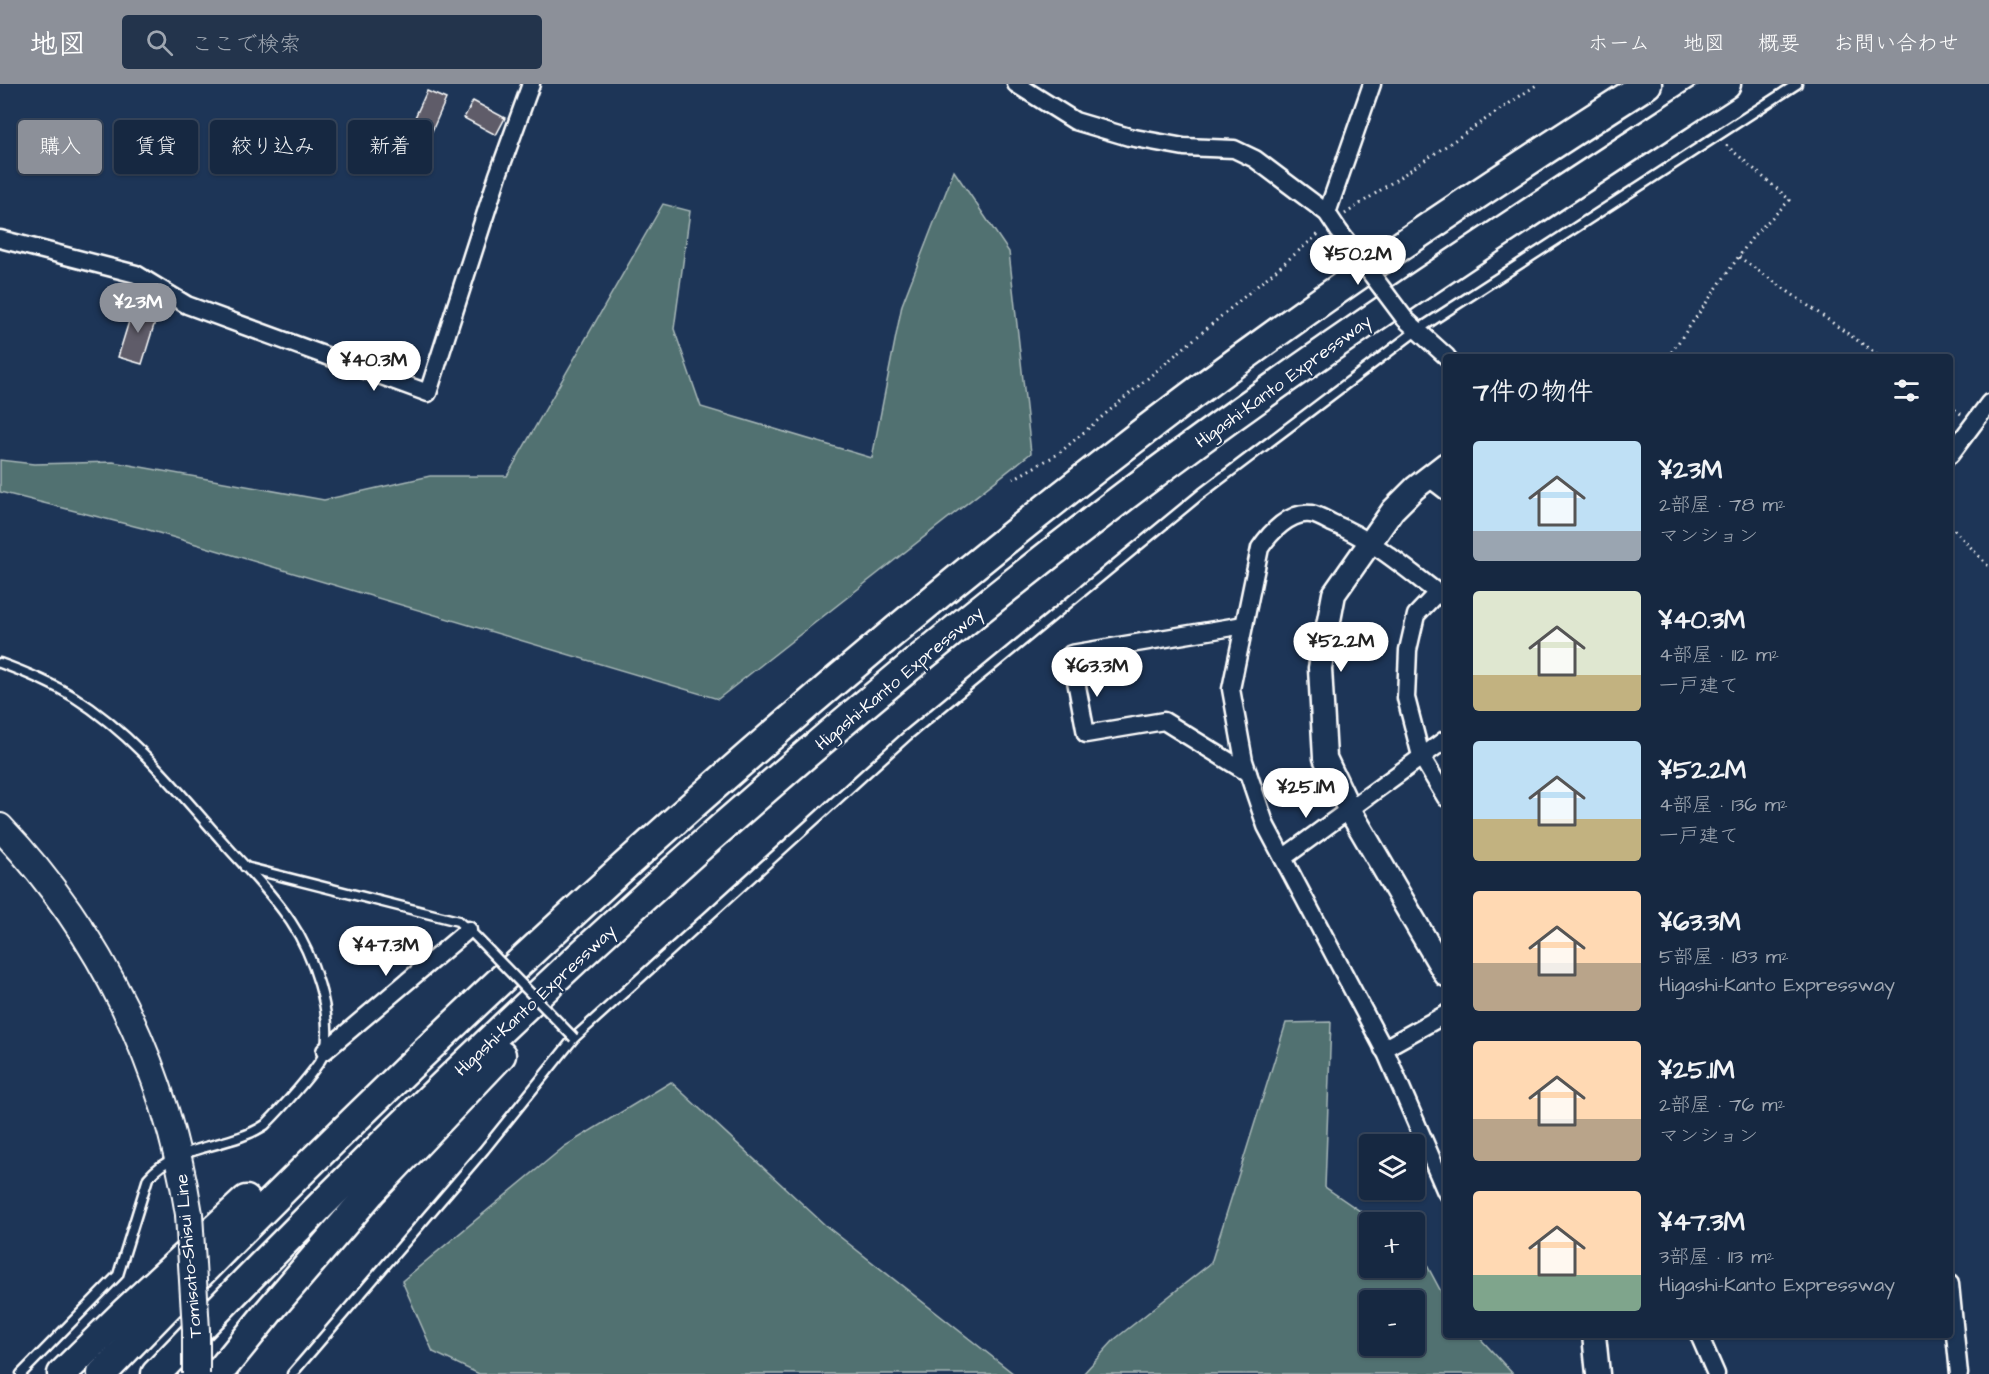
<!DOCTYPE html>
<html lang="ja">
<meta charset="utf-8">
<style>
:root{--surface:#162841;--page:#23344c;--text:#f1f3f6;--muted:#9ea6b1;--line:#35445a;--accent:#8c9099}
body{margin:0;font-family:"Architects Daughter","Klee One",sans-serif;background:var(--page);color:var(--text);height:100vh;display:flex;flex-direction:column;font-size:22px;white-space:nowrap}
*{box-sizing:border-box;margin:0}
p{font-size:20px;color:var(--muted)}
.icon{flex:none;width:33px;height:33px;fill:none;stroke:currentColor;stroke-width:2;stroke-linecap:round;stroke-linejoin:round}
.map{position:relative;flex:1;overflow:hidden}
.drawer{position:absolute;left:1443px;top:270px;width:510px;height:984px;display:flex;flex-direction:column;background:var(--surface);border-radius:6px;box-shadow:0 2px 4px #0004,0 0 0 2px var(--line)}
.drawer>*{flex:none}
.hud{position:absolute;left:18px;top:36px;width:570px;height:54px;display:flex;gap:12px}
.fabs{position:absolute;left:1359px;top:1050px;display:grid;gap:12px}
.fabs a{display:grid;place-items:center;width:66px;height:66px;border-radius:6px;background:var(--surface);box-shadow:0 2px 4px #0004,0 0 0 2px var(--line);font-size:30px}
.price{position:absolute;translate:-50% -51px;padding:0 14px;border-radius:21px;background:#fff;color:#222;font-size:20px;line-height:39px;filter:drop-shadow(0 2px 3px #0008)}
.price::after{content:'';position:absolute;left:50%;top:36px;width:18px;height:14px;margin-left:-9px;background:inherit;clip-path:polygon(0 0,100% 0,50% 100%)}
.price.active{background:var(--accent);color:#fff}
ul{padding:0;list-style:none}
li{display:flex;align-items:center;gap:18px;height:150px;padding:0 30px}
li span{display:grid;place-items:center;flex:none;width:168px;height:120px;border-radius:6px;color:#555}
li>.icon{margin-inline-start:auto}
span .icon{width:72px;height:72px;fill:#fffc;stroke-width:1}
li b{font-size:26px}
h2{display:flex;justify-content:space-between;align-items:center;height:72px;padding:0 30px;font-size:26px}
.pill{padding:0 21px;border-radius:6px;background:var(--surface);box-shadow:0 2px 4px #0004,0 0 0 2px var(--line);font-size:21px;line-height:54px}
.pill.active{background:var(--accent);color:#fff}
header{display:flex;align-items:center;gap:36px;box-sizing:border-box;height:84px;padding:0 30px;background:var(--accent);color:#fff}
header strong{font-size:28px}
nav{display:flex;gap:33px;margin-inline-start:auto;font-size:21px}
.search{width:420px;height:54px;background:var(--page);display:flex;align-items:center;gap:15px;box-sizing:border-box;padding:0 21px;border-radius:6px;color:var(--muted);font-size:22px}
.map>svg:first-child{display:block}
.green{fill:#517171;stroke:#a8b8b8;stroke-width:1.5;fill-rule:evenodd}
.building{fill:#5e5c69;stroke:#fff;stroke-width:1.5}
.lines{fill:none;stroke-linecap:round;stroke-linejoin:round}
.lane-casing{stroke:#fff;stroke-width:13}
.street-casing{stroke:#fff;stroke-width:21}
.secondary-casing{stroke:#fff;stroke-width:27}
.primary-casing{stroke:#fff;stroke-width:30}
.highway-casing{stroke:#fff;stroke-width:33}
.path{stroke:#fff;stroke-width:3;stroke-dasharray:1.5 4.5;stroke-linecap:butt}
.lane{stroke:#1d3557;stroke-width:8}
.street{stroke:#1d3557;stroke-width:16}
.secondary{stroke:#1d3557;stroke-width:22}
.primary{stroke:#1d3557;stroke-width:26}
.highway{stroke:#1d3557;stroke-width:28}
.lane-bridge-casing{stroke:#fff;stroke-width:13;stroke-linecap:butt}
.street-bridge-casing{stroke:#fff;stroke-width:21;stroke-linecap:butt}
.primary-bridge-casing{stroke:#fff;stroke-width:30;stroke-linecap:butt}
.lane-bridge{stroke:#1d3557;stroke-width:8}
.street-bridge{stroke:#1d3557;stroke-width:16}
.primary-bridge{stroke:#1d3557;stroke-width:26}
.labels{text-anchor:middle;stroke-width:4.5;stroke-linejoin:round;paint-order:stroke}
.street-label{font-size:18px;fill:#fff;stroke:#1d3557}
</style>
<header>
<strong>地図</strong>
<div class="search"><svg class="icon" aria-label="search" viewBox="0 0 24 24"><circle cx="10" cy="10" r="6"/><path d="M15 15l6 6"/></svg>ここで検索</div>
<nav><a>ホーム</a><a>地図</a><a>概要</a><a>お問い合わせ</a></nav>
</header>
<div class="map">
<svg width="1989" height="1290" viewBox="0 0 1989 1290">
<rect width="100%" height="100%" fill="#1d3557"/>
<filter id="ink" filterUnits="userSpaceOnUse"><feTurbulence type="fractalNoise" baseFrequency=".0167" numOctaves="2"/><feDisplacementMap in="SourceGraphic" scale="12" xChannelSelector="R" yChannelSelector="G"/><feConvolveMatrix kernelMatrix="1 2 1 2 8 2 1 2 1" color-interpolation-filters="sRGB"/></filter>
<g filter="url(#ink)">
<!-- green -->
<g class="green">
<path d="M 954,87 L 1009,168 L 1031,369 L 718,615 L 142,444 L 0,408 L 0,376 L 34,380 L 113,378 L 324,416 L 430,392 L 507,392 L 663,120 L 690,127 L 674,245 L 701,323 L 872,374 L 902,221 Z"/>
<path d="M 1331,938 L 1325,1103 L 1376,1138 L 1370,1138 L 1370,1184 L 1414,1184 L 1415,1166 L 1421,1170 L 1446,1217 L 1446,1251 L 1477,1251 L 1513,1290 L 1083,1290 L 1115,1255 L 1211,1179 L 1286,939 ZM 1370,1216 L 1414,1216 L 1414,1262 L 1370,1262 Z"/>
<path d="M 671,998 L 825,1141 L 1014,1290 L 479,1290 L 433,1268 L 402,1197 L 565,1062 Z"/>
</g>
<!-- building -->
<g class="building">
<path d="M 427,7 L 446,15 L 432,47 L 413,38 Z"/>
<path d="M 473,17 L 505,34 L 496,51 L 464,34 Z"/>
<path d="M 134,221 L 158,228 L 142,280 L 118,273 Z"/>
</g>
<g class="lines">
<defs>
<g id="lane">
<path d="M 0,579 C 25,588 51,599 74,613 C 133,650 178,707 223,758 C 246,784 272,809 291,838 C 312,869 334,930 325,967 C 321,982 277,1029 265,1041 C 229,1065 178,1059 148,1094 L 118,1191 L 21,1290"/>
<path d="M 245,783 L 458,837 L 469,847"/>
<path d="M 292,1290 L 484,1066 L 574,954 L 908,651 L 1202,409 L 1416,247 L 1797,0"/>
</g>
<g id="street">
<path d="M 1016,0 L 1075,37 L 1129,53 L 1184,63 L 1234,65 L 1255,75 L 1327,129 L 1339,147"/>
<path d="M 1327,129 L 1372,0"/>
<path d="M 0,155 L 136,190 L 187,221 L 428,309 L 498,91 L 531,0"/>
<path d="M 1405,235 L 1447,273"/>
<path d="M 1950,371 L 1989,319"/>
<path d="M 1429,394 L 1446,407"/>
<path d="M 1437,509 L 1416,531 L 1408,566 L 1406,614 L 1421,672 L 1446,714"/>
<path d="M 1446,515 C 1408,487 1376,457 1332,439 C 1326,436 1318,431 1311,430 C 1290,427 1270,449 1260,464 L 1231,605 L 1244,677 L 1266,742 L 1387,971 L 1446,1108"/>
<path d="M 1244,541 L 1071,570 L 1086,650 L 1164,637 L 1248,689"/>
<path d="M 1283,774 L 1446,655"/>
<path d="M 1383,965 L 1446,930"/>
<path d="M 325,967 L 468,846"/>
<path d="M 1950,1200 L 1959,1290"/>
<path d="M 1699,1251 L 1716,1290"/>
</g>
<g id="secondary">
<path d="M 1446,380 L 1415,404 L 1393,426 L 1334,510 L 1320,584 L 1325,674 L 1349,725 L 1446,891"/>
<path d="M 1594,1251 L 1598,1290"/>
</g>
<path id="primary" d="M 0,743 C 102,850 166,985 189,1130"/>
<g id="highway">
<path d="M 62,1290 L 126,1227 L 246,1116"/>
<path d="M 102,1290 C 414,966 743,660 1098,383 C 1273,245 1459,120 1647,0"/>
<path d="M 156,1290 C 457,975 779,675 1126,411 C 1320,264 1523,133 1726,0"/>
<path d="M 218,1290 L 269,1227 L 371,1108 L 501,971"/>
</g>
</defs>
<!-- lane casing -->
<use href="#lane" class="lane-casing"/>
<!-- street casing -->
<use href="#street" class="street-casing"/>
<!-- secondary casing -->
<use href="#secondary" class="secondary-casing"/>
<!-- primary casing -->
<use href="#primary" class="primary-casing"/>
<!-- highway casing -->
<use href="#highway" class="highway-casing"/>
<!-- path -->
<g class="path">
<path d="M 1345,130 L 1538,0"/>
<path d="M 1739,173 L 1881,273"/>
<path d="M 1668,273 L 1754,151 L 1790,116 L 1726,61"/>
<path d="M 1950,322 L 1961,330"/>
<path d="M 1013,395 L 1058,370 L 1321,148"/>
<path d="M 1950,441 L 1989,483"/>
</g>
<!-- lane -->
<use href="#lane" class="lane"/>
<!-- street -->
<use href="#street" class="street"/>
<!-- secondary -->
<use href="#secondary" class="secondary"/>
<!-- primary -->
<use href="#primary" class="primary"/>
<!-- highway -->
<use href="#highway" class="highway"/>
<defs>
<path id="lane-bridge" d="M 474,851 L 574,954"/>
<path id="street-bridge" d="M 1339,147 L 1405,235"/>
<path id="primary-bridge" d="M 189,1130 L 196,1246 L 196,1290"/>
</defs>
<!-- lane-bridge casing -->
<use href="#lane-bridge" class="lane-bridge-casing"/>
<!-- street-bridge casing -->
<use href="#street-bridge" class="street-bridge-casing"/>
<!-- primary-bridge casing -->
<use href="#primary-bridge" class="primary-bridge-casing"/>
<!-- lane-bridge -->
<use href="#lane-bridge" class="lane-bridge"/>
<!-- street-bridge -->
<use href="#street-bridge" class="street-bridge"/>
<!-- primary-bridge -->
<use href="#primary-bridge" class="primary-bridge"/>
</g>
</g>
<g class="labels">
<!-- street labels -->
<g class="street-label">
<text transform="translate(1283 297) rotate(-36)" y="6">Higashi-Kanto Expressway</text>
<text transform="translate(899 594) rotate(-40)" y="6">Higashi-Kanto Expressway</text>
<text transform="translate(535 916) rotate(-43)" y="6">Higashi-Kanto Expressway</text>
<text transform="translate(188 1172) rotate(-95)" y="6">Tomisato-Shisui Line</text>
</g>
</g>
</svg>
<div class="fabs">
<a><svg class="icon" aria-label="layers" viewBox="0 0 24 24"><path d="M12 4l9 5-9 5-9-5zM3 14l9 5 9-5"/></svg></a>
<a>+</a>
<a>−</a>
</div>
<b class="price" style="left:1358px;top:202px">¥50.2M</b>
<b class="price active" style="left:138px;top:250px">¥23M</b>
<b class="price" style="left:374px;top:308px">¥40.3M</b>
<b class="price" style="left:1341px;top:589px">¥52.2M</b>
<b class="price" style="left:1097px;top:614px">¥63.3M</b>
<b class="price" style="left:1306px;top:735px">¥25.1M</b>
<b class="price" style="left:386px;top:893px">¥47.3M</b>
<div class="hud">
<a class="pill active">購入</a>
<a class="pill">賃貸</a>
<a class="pill">絞り込み</a>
<a class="pill">新着</a>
</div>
<section class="drawer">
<h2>7件の物件<svg class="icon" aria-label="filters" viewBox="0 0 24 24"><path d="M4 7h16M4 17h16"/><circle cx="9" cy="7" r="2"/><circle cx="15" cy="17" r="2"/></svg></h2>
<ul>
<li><span style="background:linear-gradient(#bfe0f5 75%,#9aa5b1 0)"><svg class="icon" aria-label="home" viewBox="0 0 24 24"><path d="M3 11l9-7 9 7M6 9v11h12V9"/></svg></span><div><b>¥23M</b><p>2部屋 · 78 m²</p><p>マンション</p></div></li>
<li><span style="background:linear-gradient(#dfe7d0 70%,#c2b280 0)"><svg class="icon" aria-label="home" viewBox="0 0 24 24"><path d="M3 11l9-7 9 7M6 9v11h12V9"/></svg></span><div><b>¥40.3M</b><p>4部屋 · 112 m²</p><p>一戸建て</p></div></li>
<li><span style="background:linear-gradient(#bfe0f5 65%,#c2b280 0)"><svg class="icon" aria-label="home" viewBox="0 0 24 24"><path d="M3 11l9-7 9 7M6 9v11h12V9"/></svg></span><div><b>¥52.2M</b><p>4部屋 · 136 m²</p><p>一戸建て</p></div></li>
<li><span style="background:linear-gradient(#ffd9b3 60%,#b9a48a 0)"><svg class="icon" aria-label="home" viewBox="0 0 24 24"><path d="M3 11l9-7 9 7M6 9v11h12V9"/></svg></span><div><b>¥63.3M</b><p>5部屋 · 183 m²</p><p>Higashi-Kanto Expressway</p></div></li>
<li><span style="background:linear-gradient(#ffd9b3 65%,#b9a48a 0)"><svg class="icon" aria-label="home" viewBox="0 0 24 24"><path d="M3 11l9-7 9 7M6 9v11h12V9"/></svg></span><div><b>¥25.1M</b><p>2部屋 · 76 m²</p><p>マンション</p></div></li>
<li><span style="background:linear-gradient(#ffd9b3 70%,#7fa58c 0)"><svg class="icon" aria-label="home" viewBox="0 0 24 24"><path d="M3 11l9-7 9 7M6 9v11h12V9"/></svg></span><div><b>¥47.3M</b><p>3部屋 · 113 m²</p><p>Higashi-Kanto Expressway</p></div></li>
</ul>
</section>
</div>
